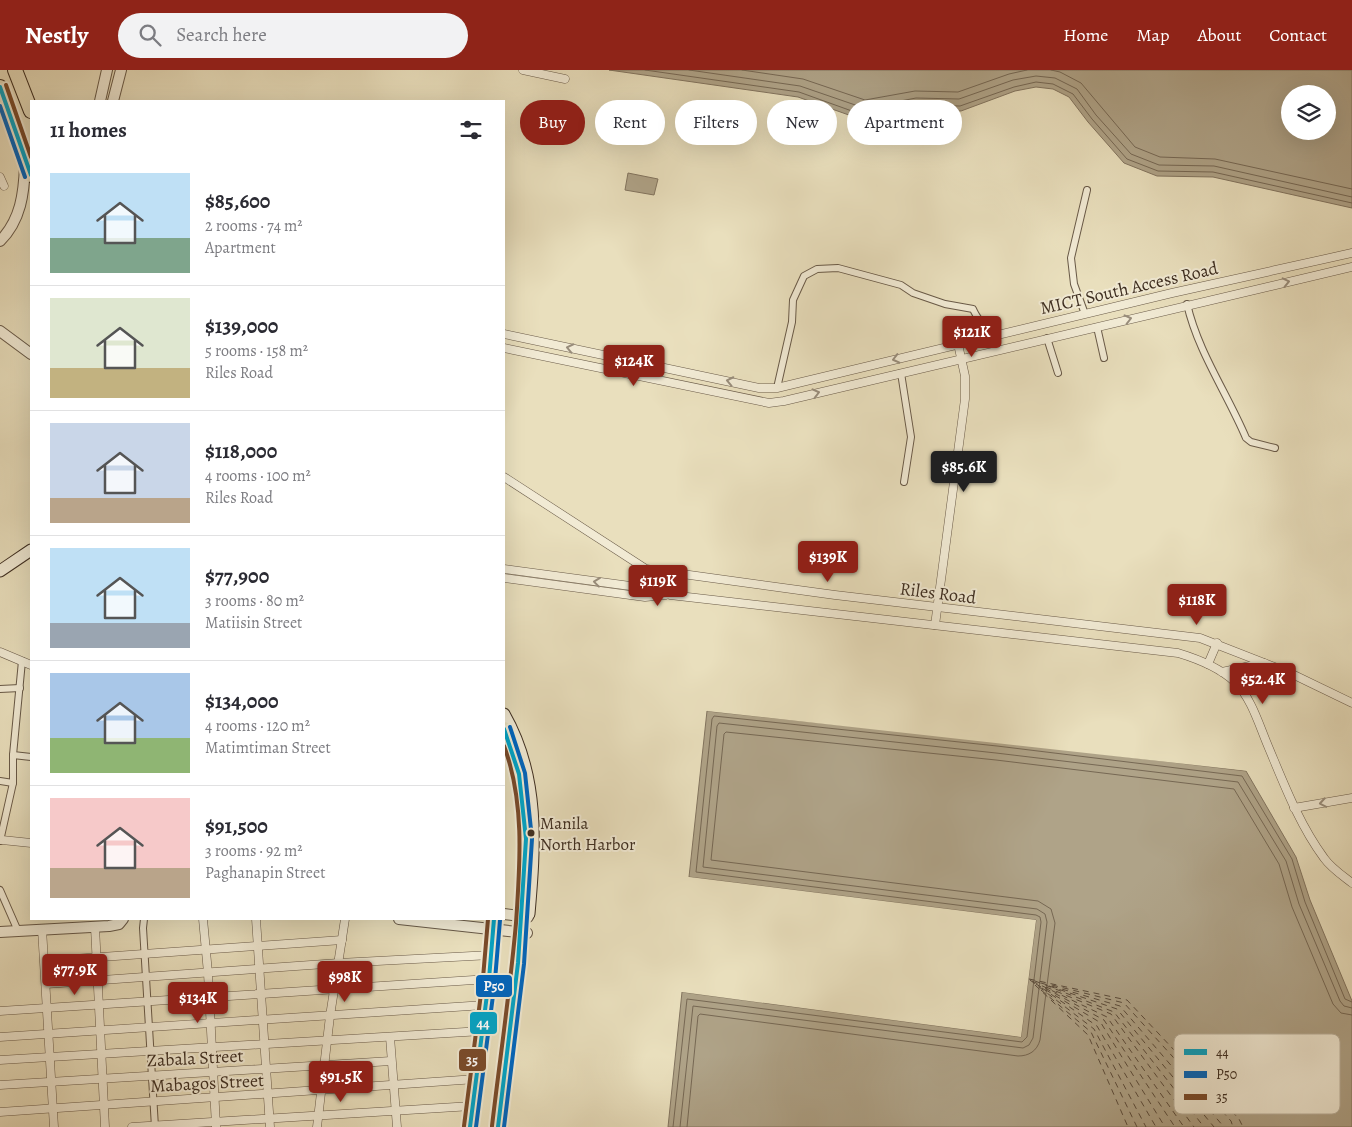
<!DOCTYPE html>
<meta charset="utf-8">
<style>
:root{--surface:#fff;--page:#f2f2f3;--text:#2b2b33;--muted:#7c7c81;--line:#e1e1e2;--accent:#8f2418}
body{margin:0;font-family:Alegreya,serif;background:var(--page);color:var(--text);height:100vh;display:flex;flex-direction:column;font-size:19px;white-space:nowrap}
*{box-sizing:border-box;margin:0}
p{font-size:16px;color:var(--muted)}
.icon{flex:none;width:28px;height:28px;fill:none;stroke:currentColor;stroke-width:2;stroke-linecap:round;stroke-linejoin:round}
.map{position:relative;flex:1;overflow:hidden}
.details{position:absolute;left:30px;top:30px;width:475px;height:820px;display:flex;flex-direction:column;background:var(--surface);border-radius:0px;box-shadow:0 5px 20px #0002}
.details>*{flex:none}
.guide{position:absolute;left:520px;top:30px;width:475px;height:45px;display:flex;gap:10px}
.controls{position:absolute;left:1281px;top:15px;display:grid;gap:10px}
.controls a{display:grid;place-items:center;width:55px;height:55px;border-radius:50%;background:var(--surface);box-shadow:0 5px 20px #0002;font-size:25px}
.price{position:absolute;translate:-50% -42px;padding:0 11px;border-radius:5px;background:var(--accent);color:#fff;font-size:16px;line-height:32px;filter:drop-shadow(0 1px 2px #0008)}
.price::after{content:'';position:absolute;left:50%;top:30px;width:15px;height:11px;margin-left:-8px;background:inherit;clip-path:polygon(0 0,100% 0,50% 100%)}
.price.active{background:#222;color:#fff}
ul{padding:0;list-style:none}
li{display:flex;align-items:center;gap:15px;height:125px;padding:0 20px}
li+li{border-top:1px solid var(--line)}
li span{display:grid;place-items:center;flex:none;width:140px;height:100px;border-radius:0px;color:#555}
li>.icon{margin-inline-start:auto}
span .icon{width:60px;height:60px;fill:#fffc;stroke-width:1}
li b{font-size:21px}
h2{display:flex;justify-content:space-between;align-items:center;height:60px;padding:0 20px;font-size:21px}
.pill{padding:0 18px;border-radius:22px;background:var(--surface);box-shadow:0 5px 20px #0002;font-size:18px;line-height:45px}
.pill.active{background:var(--accent);color:#fff}
header{display:flex;align-items:center;gap:30px;box-sizing:border-box;height:70px;padding:0 25px;background:var(--accent);color:#fff}
header strong{font-size:24px}
nav{display:flex;gap:28px;margin-inline-start:auto;font-size:18px}
.search{width:350px;height:45px;background:var(--page);display:flex;align-items:center;gap:12px;box-sizing:border-box;padding:0 18px;border-radius:28px;color:var(--muted);font-size:19px}
.map>svg:first-child{display:block}
.water{fill:#afa388;stroke:#82745f;fill-rule:evenodd}
.pier{fill:#e9dfbd}
.lines{fill:none;stroke-linecap:round;stroke-linejoin:round}
.shore{stroke:#766854;stroke-width:1}
.ferry{stroke:#5a4b3b;stroke-width:1;stroke-dasharray:6 5;stroke-linecap:butt}
.pedestrian-casing{stroke:#695a48;stroke-width:8}
.minor-casing{stroke:#695a48;stroke-width:9}
.tertiary-casing{stroke:#695a48;stroke-width:12}
.secondary-casing{stroke:#3e2e21;stroke-width:13}
.trunk-casing{stroke:#3e2e21;stroke-width:16}
.pedestrian{stroke:#f1ead4;stroke-width:6}
.minor{stroke:#f1ead4;stroke-width:8}
.tertiary{stroke:#f1ead4;stroke-width:10}
.secondary{stroke:#f1ead4;stroke-width:11}
.trunk{stroke:#e9dfbd;stroke-width:14}
.bus-1-casing{stroke:#f1ead4;stroke-width:8}
.bus-2-casing{stroke:#f1ead4;stroke-width:8}
.bus-3-casing{stroke:#f1ead4;stroke-width:8}
.bus-1{stroke:#03a3c5;stroke-width:4}
.bus-2{stroke:#0065bd;stroke-width:4}
.bus-3{stroke:#7a4b2a;stroke-width:4}
.oneway{stroke:#988c7a}
.bus-dot{fill:#3e2e21;stroke:#f1ead4;stroke-width:2}
.labels{text-anchor:middle;stroke-width:4;stroke-linejoin:round;paint-order:stroke}
.bus-label{font-size:17px;fill:#3e2e21;stroke:#f1ead4;text-anchor:start}
.street-label{font-size:18px;fill:#3e2e21;stroke:#f1ead4}
.key{fill:#f1ead4;stroke:#bbb29e;stroke-width:1}
.key-label{font-size:14px;fill:#3e2e21}
.line-badge{stroke:#f1ead4;stroke-width:2}
.badge-label{font-size:14px;text-anchor:middle;font-weight:bold;fill:#fff}
</style>
<header>
<strong>Nestly</strong>
<div class="search"><svg class="icon" aria-label="search" viewBox="0 0 24 24"><circle cx="10" cy="10" r="6"/><path d="M15 15l6 6"/></svg>Search here</div>
<nav><a>Home</a><a>Map</a><a>About</a><a>Contact</a></nav>
</header>
<div class="map">
<svg width="1352" height="1057" viewBox="0 0 1352 1057">
<rect width="100%" height="100%" fill="#e9dfbd"/>
<filter id="stains"><feTurbulence type="fractalNoise" baseFrequency=".004" numOctaves="4"/><feColorMatrix values="0 0 0 0 .2 0 0 0 0 .09 0 0 0 0 .02 0 0 0 .5 -.17"/></filter>
<radialGradient id="worn" r=".72"><stop offset=".6" stop-color="#630" stop-opacity="0"/><stop offset="1" stop-color="#630" stop-opacity=".3"/></radialGradient>
<!-- water -->
<g class="water">
<path d="M 609,0 L 1352,0 L 1352,138 L 1213,107 L 1157,106 L 1124,93 L 1088,52 L 1069,27 L 1053,19 L 1036,17 L 1015,21 L 961,41 L 917,40 L 863,50 L 798,27 ZM 1290,24 L 1328,24 L 1328,61 L 1290,61 Z"/>
<path d="M 628,103 L 658,109 L 654,125 L 625,120 Z"/>
<path d="M 707,641 L 998,671 L 1246,701 L 1296,787 L 1310,830 L 1352,931 L 1352,1057 L 668,1057 L 682,922 L 1021,967 L 1036,850 L 689,807 Z"/>
</g>
<!-- pier -->
<g class="pier">
<path d="M 708,638 L 998,669 L 1246,698 L 1249,701 L 707,641 Z"/>
<path d="M 689,807 L 1036,850 L 1021,967 L 682,922 L 682,920 L 1019,965 L 1034,852 L 689,809 Z"/>
</g>
<g class="lines">
<!-- shore -->
<g class="shore">
<path d="M 645,0 L 799,22 L 863,45 L 916,35 L 960,36 L 1014,17 L 1036,12 L 1053,14 L 1073,24 L 1092,49 L 1127,89 L 1158,101 L 1213,102 L 1352,133"/>
<path d="M 689,0 L 800,16 L 864,38 L 916,28 L 959,29 L 1013,10 L 1036,6 L 1055,8 L 1077,19 L 1096,45 L 1131,84 L 1159,95 L 1214,96 L 1352,127"/>
<path d="M 742,0 L 803,9 L 865,30 L 915,21 L 958,22 L 1009,4 L 1027,0"/>
<path d="M 1051,0 L 1060,2 L 1081,13 L 1135,77 L 1160,87 L 1215,89 L 1352,119"/>
<path d="M 673,1057 L 687,929 L 1022,972 L 1027,967 L 1041,852 L 1040,847 L 1036,845 L 696,802 L 712,649 L 714,646 L 997,676 L 1242,706 L 1292,789 L 1305,832 L 1345,929 L 1352,932"/>
<path d="M 680,1057 L 693,936 L 1023,978 L 1029,975 L 1033,968 L 1047,852 L 1045,844 L 1037,839 L 703,797 L 717,656 L 719,653 L 996,683 L 1238,712 L 1286,791 L 1299,834 L 1340,931 L 1344,936 L 1352,938"/>
<path d="M 687,1057 L 698,946 L 700,944 L 1018,986 C 1029,986 1037,981 1040,970 L 1055,853 L 1051,839 L 1038,831 L 711,790 L 724,664 L 726,662 L 996,690 L 1234,719 L 1279,794 L 1292,837 L 1333,934 L 1341,943 L 1352,945"/>
</g>
<!-- ferry -->
<g class="ferry">
<path d="M 1029,909 L 1127,930 L 1239,1049 L 1243,1057"/>
<path d="M 1030,910 L 1094,959 L 1146,1057"/>
<path d="M 1032,911 L 1107,947 L 1184,1057"/>
<path d="M 1035,911 L 1114,942 L 1204,1057"/>
<path d="M 1041,913 L 1120,936 L 1224,1057"/>
<path d="M 1036,914 L 1101,953 L 1165,1057"/>
<path d="M 1035,915 L 1088,965 L 1128,1057"/>
<path d="M 1052,915 L 1124,933 L 1231,1051 L 1233,1057"/>
<path d="M 1049,916 L 1117,939 L 1214,1057"/>
<path d="M 1046,917 L 1111,944 L 1194,1057"/>
<path d="M 1042,918 L 1097,956 L 1156,1057"/>
<path d="M 1045,918 L 1104,950 L 1175,1057"/>
<path d="M 1041,920 L 1091,962 L 1137,1057"/>
</g>
<defs>
<g id="pedestrian">
<path d="M 1187,234 C 1198,282 1227,323 1246,368 L 1251,372 L 1275,378"/>
<path d="M 1085,244 L 1074,214 L 1071,188 L 1087,120"/>
<path d="M 1097,257 L 1104,288"/>
<path d="M 1047,268 L 1058,303"/>
<path d="M 901,303 L 911,367 L 904,412"/>
<path d="M 777,318 L 792,252 L 793,230 L 804,206 L 817,199 L 838,198 L 901,215 L 913,223 L 945,234 L 973,239 C 977,249 985,255 988,267"/>
<path d="M 0,619 L 20,618"/>
<path d="M 13,685 L 31,687"/>
<path d="M 0,711 L 13,713"/>
<path d="M 0,771 L 13,713 L 13,685 L 22,591"/>
<path d="M 0,820 L 18,861"/>
<path d="M 144,849 L 143,858 L 155,1057"/>
</g>
<g id="minor">
<path d="M 523,0 L 565,9"/>
<path d="M 0,107 L 4,116"/>
<path d="M 504,264 L 759,318 L 777,318 L 1172,223 L 1352,183"/>
<path d="M 504,278 L 769,333 L 784,331 L 1352,197"/>
<path d="M 504,407 L 646,499 L 835,525 L 1200,568 L 1290,603 L 1352,633"/>
<path d="M 504,499 L 645,518 L 670,525 L 1178,583 C 1198,589 1219,597 1235,612 C 1252,629 1259,655 1268,676 C 1284,714 1299,754 1324,788 C 1331,798 1343,806 1352,813"/>
<path d="M 504,508 L 645,527 L 666,525"/>
<path d="M 935,555 L 965,329 L 965,306 L 958,274"/>
<path d="M 0,582 L 31,595"/>
<path d="M 1208,594 L 1217,573"/>
<path d="M 1222,602 L 1264,593"/>
<path d="M 1294,738 L 1352,728"/>
<path d="M 2,770 L 31,773"/>
<path d="M 203,849 L 208,903 L 216,1056"/>
<path d="M 256,849 L 270,1057"/>
<path d="M 95,857 L 105,1057"/>
<path d="M 42,859 L 54,1057"/>
<path d="M 45,891 L 342,870"/>
<path d="M 46,914 L 339,893 L 491,885"/>
<path d="M 0,941 L 489,909"/>
<path d="M 0,967 L 485,935"/>
<path d="M 390,967 L 397,1057"/>
<path d="M 0,990 L 482,961"/>
<path d="M 0,1015 L 391,991"/>
<path d="M 0,1042 L 476,1009"/>
<path d="M 132,1057 L 472,1036"/>
<path d="M 317,1057 L 330,946 L 345,849"/>
</g>
<g id="tertiary">
<path d="M 100,31 L 107,0"/>
<path d="M 113,31 L 121,0"/>
<path d="M 0,171 C 21,150 24,123 25,95"/>
<path d="M 0,261 L 31,284"/>
<path d="M 504,844 L 528,847"/>
<path d="M 399,849 L 527,863"/>
<path d="M 0,862 L 109,856 L 119,854 L 123,849"/>
</g>
<g id="secondary">
<path d="M 0,501 L 31,480"/>
<path d="M 504,644 C 540,707 535,775 529,844"/>
</g>
<g id="trunk">
<path d="M 15,0 L 31,41"/>
<path d="M 0,17 L 31,105"/>
<path d="M 470,1057 L 489,909 L 494,849"/>
<path d="M 498,1057 C 507,984 518,912 523,838 C 527,772 531,722 504,659"/>
</g>
</defs>
<!-- pedestrian casing -->
<use href="#pedestrian" class="pedestrian-casing"/>
<!-- minor casing -->
<use href="#minor" class="minor-casing"/>
<!-- tertiary casing -->
<use href="#tertiary" class="tertiary-casing"/>
<!-- secondary casing -->
<use href="#secondary" class="secondary-casing"/>
<!-- trunk casing -->
<use href="#trunk" class="trunk-casing"/>
<!-- pedestrian -->
<use href="#pedestrian" class="pedestrian"/>
<!-- minor -->
<use href="#minor" class="minor"/>
<!-- tertiary -->
<use href="#tertiary" class="tertiary"/>
<!-- secondary -->
<use href="#secondary" class="secondary"/>
<!-- trunk -->
<use href="#trunk" class="trunk"/>
<defs>
<g id="bus-1">
<path d="M 0,17 L 31,105"/>
<path d="M 470,1057 L 489,909 L 494,849"/>
<path d="M 498,1057 L 518,893 L 526,769 L 519,704 L 504,659"/>
</g>
<g id="bus-2">
<path d="M 0,36 L 25,107"/>
<path d="M 476,1057 L 495,910 L 500,850"/>
<path d="M 504,1057 L 524,894 L 532,769 L 525,703 L 510,657"/>
</g>
<g id="bus-3">
<path d="M 6,15 L 31,87"/>
<path d="M 464,1056 L 483,908 L 488,849"/>
<path d="M 492,1056 C 500,988 510,921 516,853 C 520,794 525,732 504,676"/>
</g>
</defs>
<!-- bus-1 casing -->
<use href="#bus-1" class="bus-1-casing"/>
<!-- bus-2 casing -->
<use href="#bus-2" class="bus-2-casing"/>
<!-- bus-3 casing -->
<use href="#bus-3" class="bus-3-casing"/>
<!-- bus-1 -->
<use href="#bus-1" class="bus-1"/>
<!-- bus-2 -->
<use href="#bus-2" class="bus-2"/>
<!-- bus-3 -->
<use href="#bus-3" class="bus-3"/>
</g>
<!-- one-way arrows -->
<defs><path id="oneway-chevron" d="M-2-3.5L2.5 0L-2 3.5" fill="none" stroke-width="1.6" stroke-linecap="round" stroke-linejoin="round" transform="scale(1.25)"/></defs>
<g class="oneway">
<use href="#oneway-chevron" transform="translate(1286 212) rotate(-13)"/>
<use href="#oneway-chevron" transform="translate(1128 249) rotate(-14)"/>
<use href="#oneway-chevron" transform="translate(570 278) rotate(-168)"/>
<use href="#oneway-chevron" transform="translate(896 289) rotate(166)"/>
<use href="#oneway-chevron" transform="translate(730 311) rotate(-168)"/>
<use href="#oneway-chevron" transform="translate(816 323) rotate(-14)"/>
<use href="#oneway-chevron" transform="translate(597 512) rotate(-173)"/>
<use href="#oneway-chevron" transform="translate(1323 733) rotate(170)"/>
</g>
<!-- markers -->
<circle class="bus-dot" cx="531" cy="763" r="4.5"/>
<g class="labels">
<!-- bus labels -->
<g class="bus-label">
<text x="540" y="759">Manila<tspan x="540" dy="21">North Harbor</tspan></text>
</g>
<!-- street labels -->
<g class="street-label">
<text transform="translate(1129 218) rotate(-13)" y="6">MICT South Access Road</text>
<text transform="translate(938 523) rotate(7)" y="6">Riles Road</text>
<text transform="translate(195 988) rotate(-3)" y="6">Zabala Street</text>
<text transform="translate(207 1013) rotate(-3)" y="6">Mabagos Street</text>
</g>
</g>
<!-- legend -->
<rect x="1174" y="964" width="166" height="80" rx="8" class="key"/>
<rect x="1184" y="979" width="23" height="6" fill="#03a3c5"/>
<rect x="1184" y="1001" width="23" height="7" fill="#0065bd"/>
<rect x="1184" y="1024" width="23" height="6" fill="#7a4b2a"/>
<g class="key-label">
<text x="1216" y="987">44</text>
<text x="1216" y="1009">P50</text>
<text x="1216" y="1032">35</text>
</g>
<g class="line-badge">
<rect x="475" y="904" width="38" height="24" rx="5" fill="#0065bd"/>
<rect x="469" y="941" width="29" height="24" rx="5" fill="#03a3c5"/>
<rect x="458" y="978" width="29" height="24" rx="5" fill="#7a4b2a"/>
</g>
<g class="badge-label">
<text x="494" y="921">P50</text>
<text x="483" y="958">44</text>
<text x="472" y="995">35</text>
</g>
<rect width="100%" height="100%" filter="url(#stains)"/>
<rect width="100%" height="100%" fill="url(#worn)"/>
</svg>
<div class="controls">
<a><svg class="icon" aria-label="layers" viewBox="0 0 24 24"><path d="M12 4l9 5-9 5-9-5zM3 14l9 5 9-5"/></svg></a>
</div>
<b class="price" style="left:972px;top:288px">$121K</b>
<b class="price" style="left:634px;top:317px">$124K</b>
<b class="price active" style="left:964px;top:423px">$85.6K</b>
<b class="price" style="left:828px;top:513px">$139K</b>
<b class="price" style="left:658px;top:537px">$119K</b>
<b class="price" style="left:1197px;top:556px">$118K</b>
<b class="price" style="left:1263px;top:635px">$52.4K</b>
<b class="price" style="left:75px;top:926px">$77.9K</b>
<b class="price" style="left:345px;top:933px">$98K</b>
<b class="price" style="left:198px;top:954px">$134K</b>
<b class="price" style="left:341px;top:1033px">$91.5K</b>
<div class="guide">
<a class="pill active">Buy</a>
<a class="pill">Rent</a>
<a class="pill">Filters</a>
<a class="pill">New</a>
<a class="pill">Apartment</a>
</div>
<section class="details">
<h2>11 homes<svg class="icon" aria-label="filters" viewBox="0 0 24 24"><path d="M4 7h16M4 17h16"/><circle cx="9" cy="7" r="2"/><circle cx="15" cy="17" r="2"/></svg></h2>
<ul>
<li><span style="background:linear-gradient(#bfe0f5 65%,#7fa58c 0)"><svg class="icon" aria-label="home" viewBox="0 0 24 24"><path d="M3 11l9-7 9 7M6 9v11h12V9"/></svg></span><div><b>$85,600</b><p>2 rooms · 74 m²</p><p>Apartment</p></div></li>
<li><span style="background:linear-gradient(#dfe7d0 70%,#c2b280 0)"><svg class="icon" aria-label="home" viewBox="0 0 24 24"><path d="M3 11l9-7 9 7M6 9v11h12V9"/></svg></span><div><b>$139,000</b><p>5 rooms · 158 m²</p><p>Riles Road</p></div></li>
<li><span style="background:linear-gradient(#c9d6e8 75%,#b9a48a 0)"><svg class="icon" aria-label="home" viewBox="0 0 24 24"><path d="M3 11l9-7 9 7M6 9v11h12V9"/></svg></span><div><b>$118,000</b><p>4 rooms · 100 m²</p><p>Riles Road</p></div></li>
<li><span style="background:linear-gradient(#bfe0f5 75%,#9aa5b1 0)"><svg class="icon" aria-label="home" viewBox="0 0 24 24"><path d="M3 11l9-7 9 7M6 9v11h12V9"/></svg></span><div><b>$77,900</b><p>3 rooms · 80 m²</p><p>Matiisin Street</p></div></li>
<li><span style="background:linear-gradient(#a9c7e8 65%,#8fb573 0)"><svg class="icon" aria-label="home" viewBox="0 0 24 24"><path d="M3 11l9-7 9 7M6 9v11h12V9"/></svg></span><div><b>$134,000</b><p>4 rooms · 120 m²</p><p>Matimtiman Street</p></div></li>
<li><span style="background:linear-gradient(#f6c9c9 70%,#b9a48a 0)"><svg class="icon" aria-label="home" viewBox="0 0 24 24"><path d="M3 11l9-7 9 7M6 9v11h12V9"/></svg></span><div><b>$91,500</b><p>3 rooms · 92 m²</p><p>Paghanapin Street</p></div></li>
</ul>
</section>
</div>
